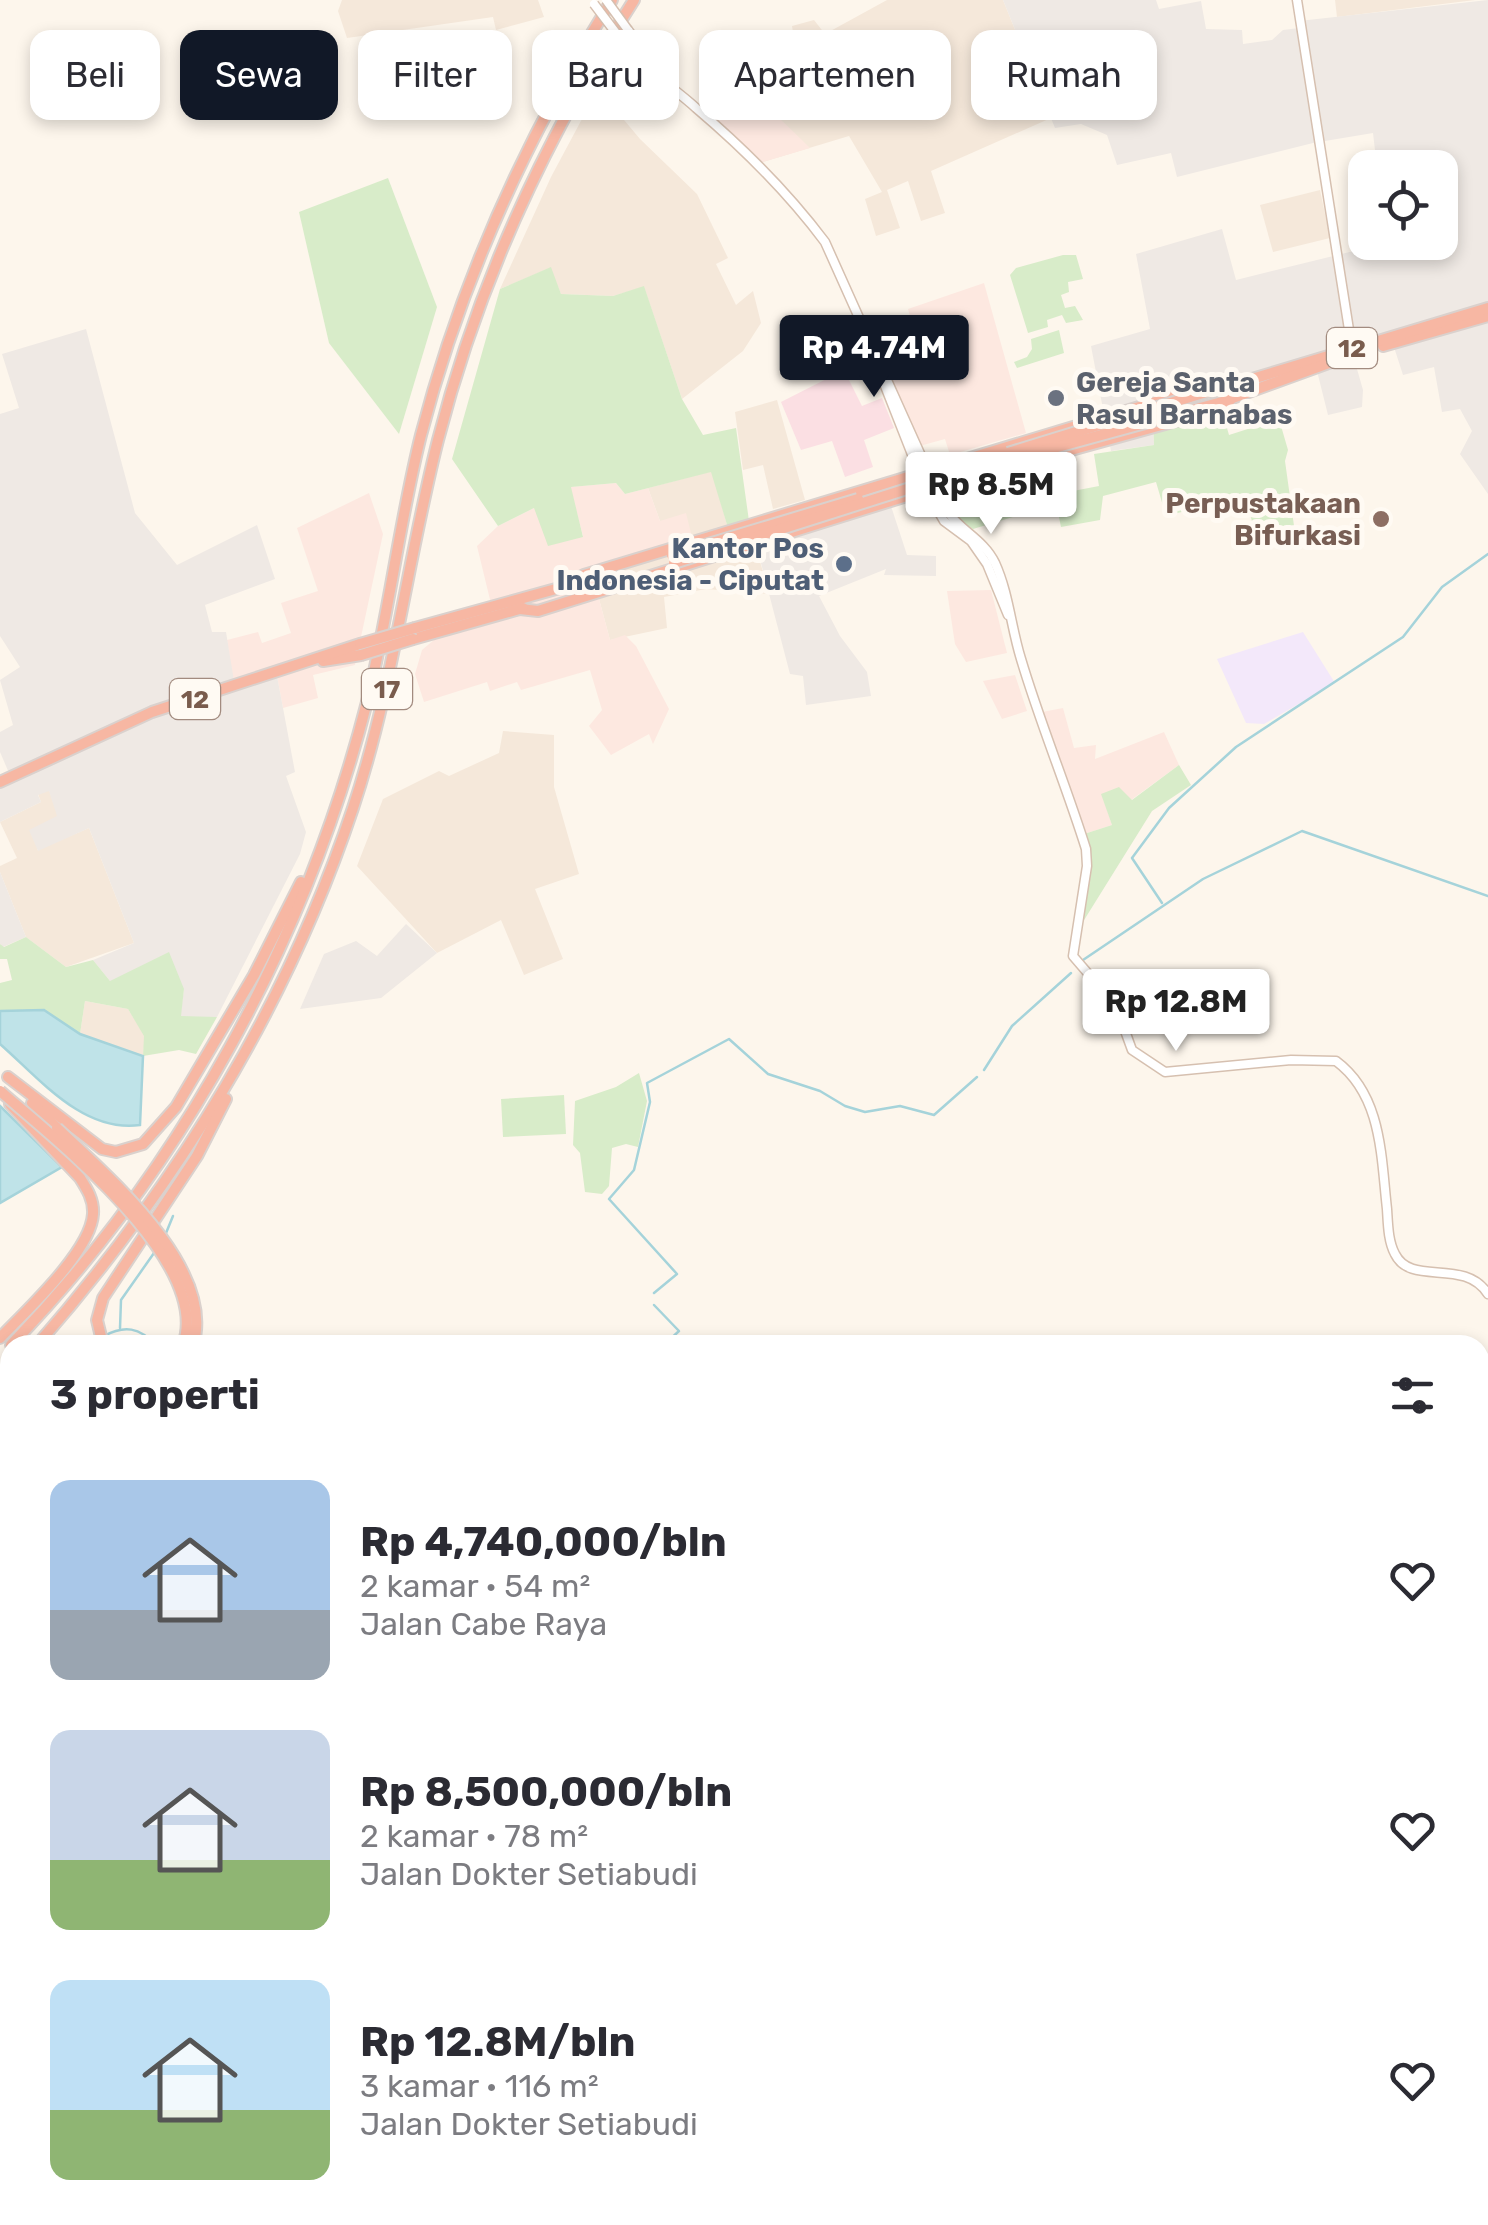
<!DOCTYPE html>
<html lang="id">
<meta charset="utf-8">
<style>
:root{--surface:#fff;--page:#f7f7f7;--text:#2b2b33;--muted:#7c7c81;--accent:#111827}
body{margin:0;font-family:Rubik,sans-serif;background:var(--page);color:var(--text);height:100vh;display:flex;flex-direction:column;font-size:38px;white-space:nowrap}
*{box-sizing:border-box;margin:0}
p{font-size:32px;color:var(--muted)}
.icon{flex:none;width:55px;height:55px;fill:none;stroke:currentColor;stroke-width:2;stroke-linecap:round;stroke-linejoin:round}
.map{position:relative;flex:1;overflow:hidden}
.panel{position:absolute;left:0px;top:1335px;width:1490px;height:890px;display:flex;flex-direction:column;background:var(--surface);border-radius:30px 30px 0 0;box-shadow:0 5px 15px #0003}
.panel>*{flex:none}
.banner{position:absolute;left:30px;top:30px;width:1430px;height:90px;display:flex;gap:20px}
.buttons{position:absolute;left:1348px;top:150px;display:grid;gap:20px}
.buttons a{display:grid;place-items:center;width:110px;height:110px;border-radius:20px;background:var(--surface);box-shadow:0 5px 15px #0003;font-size:50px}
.price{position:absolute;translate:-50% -85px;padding:0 22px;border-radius:10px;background:#fff;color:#222;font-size:32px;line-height:65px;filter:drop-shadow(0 2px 5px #0008)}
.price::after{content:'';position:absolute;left:50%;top:60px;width:30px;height:22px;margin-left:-15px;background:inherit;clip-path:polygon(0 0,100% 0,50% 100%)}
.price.selected{background:var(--accent);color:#fff}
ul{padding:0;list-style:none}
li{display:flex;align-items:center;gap:30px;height:250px;padding:0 50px}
li span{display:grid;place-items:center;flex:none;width:280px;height:200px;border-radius:20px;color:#555}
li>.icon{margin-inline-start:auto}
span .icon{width:120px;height:120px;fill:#fffc;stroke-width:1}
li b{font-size:42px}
h2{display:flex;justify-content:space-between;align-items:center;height:120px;padding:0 50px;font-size:42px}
.tag{padding:0 35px;border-radius:20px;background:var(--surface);box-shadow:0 5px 15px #0003;font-size:35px;line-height:90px}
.tag.selected{background:var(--accent);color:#fff}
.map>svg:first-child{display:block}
.residential{fill:#f5e8da}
.commercial{fill:#fde8e0}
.industrial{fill:#efe9e4}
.education{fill:#f3e8fa}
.medical{fill:#fbdfe3}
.green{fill:#d8ecc9}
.water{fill:#bfe3e8;stroke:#a5d3da;stroke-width:2.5}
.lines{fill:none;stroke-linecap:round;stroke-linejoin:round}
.stream{stroke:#a5d3da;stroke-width:2.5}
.secondary-casing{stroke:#d6c0b0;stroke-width:11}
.primary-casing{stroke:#dad1cd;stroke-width:12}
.highway-casing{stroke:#dad1cd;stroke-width:14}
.secondary{stroke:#fff;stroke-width:8}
.primary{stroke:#fbd9a5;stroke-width:9}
.highway{stroke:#f7b7a3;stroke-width:10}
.secondary-bridge-casing{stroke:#d6c0b0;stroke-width:11;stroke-linecap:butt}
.highway-bridge-casing{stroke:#dad1cd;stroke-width:14;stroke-linecap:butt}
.secondary-bridge{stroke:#fff;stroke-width:8}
.highway-bridge{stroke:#f7b7a3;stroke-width:10}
.worship-dot{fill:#6b7280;stroke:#fffaf3;stroke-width:4}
.education-dot{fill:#8d6e63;stroke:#fffaf3;stroke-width:4}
.service-dot{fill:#5c6f8a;stroke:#fffaf3;stroke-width:4}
.labels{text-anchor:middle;stroke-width:10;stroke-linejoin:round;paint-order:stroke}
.shield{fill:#fffaf3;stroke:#a28b7f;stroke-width:2.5}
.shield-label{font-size:25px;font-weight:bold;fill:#7a5c4d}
.worship-label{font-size:28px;font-weight:bold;fill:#5b616d;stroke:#fffaf3;text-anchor:start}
.education-label{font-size:28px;font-weight:bold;fill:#785e54;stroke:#fffaf3;text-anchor:end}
.service-label{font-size:28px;font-weight:bold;fill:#4e5e75;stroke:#fffaf3;text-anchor:end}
</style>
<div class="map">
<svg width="1488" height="2225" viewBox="0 0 1488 2225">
<rect width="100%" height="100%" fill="#fdf6ec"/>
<!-- residential -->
<g class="residential">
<path d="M 342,0 L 538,0 L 544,17 L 496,30 L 493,17 L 347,38 L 338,11 Z"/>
<path d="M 887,0 L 1003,0 L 1051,118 L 931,171 L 945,213 L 921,221 L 908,181 L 887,190 L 900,228 L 876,236 L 865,199 L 882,192 L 849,136 L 756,164 L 699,107 L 738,62 L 795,45 L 792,26 L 814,20 L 825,34 Z"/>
<path d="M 1335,0 L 1475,0 L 1337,17 Z"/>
<path d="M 598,89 L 640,139 L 697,194 L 728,258 L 716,264 L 736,305 L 753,291 L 761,323 L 743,351 L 682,399 L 644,287 L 613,296 L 561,294 L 550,268 L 500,289 L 551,177 Z"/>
<path d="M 1320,190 L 1330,238 L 1273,252 L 1260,205 Z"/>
<path d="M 777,400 L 805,500 L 773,509 L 763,465 L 743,470 L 735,412 Z"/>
<path d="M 712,471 L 728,528 L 749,521 L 769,594 L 706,589 L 664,597 L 667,628 L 610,640 L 591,569 L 660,521 L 648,488 Z"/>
<path d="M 503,731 L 554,735 L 554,787 L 579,874 L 535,889 L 563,959 L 524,975 L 501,920 L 437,953 L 357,866 L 383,799 L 439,771 L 449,776 L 499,753 Z"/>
<path d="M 49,790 L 58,816 L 37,850 L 89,828 L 134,943 L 66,967 L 26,937 L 0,872 L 0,866 L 17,858 L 0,822 L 41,802 L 38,794 Z"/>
<path d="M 85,1001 L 128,1009 L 145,1036 L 143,1056 L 80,1034 Z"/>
<path d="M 0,2139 L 10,2140 L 10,2215 L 1480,2215 L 1480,2142 L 1485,2225 L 0,2225 Z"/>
</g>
<!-- commercial -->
<g class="commercial">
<path d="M 730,70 L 810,148 L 756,164 L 699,107 Z"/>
<path d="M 984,283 L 1026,433 L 950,455 L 945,439 L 916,447 L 882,369 L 921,355 L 908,309 Z"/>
<path d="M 616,483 L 625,494 L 648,488 L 660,521 L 686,513 L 694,545 L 591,569 L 610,640 L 625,635 L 636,646 L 669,709 L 653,744 L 649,734 L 611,755 L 589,726 L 602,710 L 590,670 L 521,690 L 517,682 L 490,691 L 487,682 L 424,702 L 415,674 L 422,650 L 454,623 L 493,612 L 477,546 L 498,526 L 534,508 L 583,536 L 570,487 Z"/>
<path d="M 369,493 L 383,534 L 355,665 L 313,675 L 318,698 L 283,708 L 277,676 L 234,687 L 227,640 L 258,632 L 262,643 L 291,633 L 281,603 L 318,591 L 297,528 Z"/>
<path d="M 991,590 L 1007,653 L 966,662 L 955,644 L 947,591 Z"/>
<path d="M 1015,675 L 1027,711 L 1002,719 L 983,681 Z"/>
<path d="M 1063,708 L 1074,748 L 1096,745 L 1095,759 L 1164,732 L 1179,765 L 1131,800 L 1102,794 L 1112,825 L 1081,835 L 1037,713 Z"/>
<path d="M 1016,2215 L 1134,2215 L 1135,2225 L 1021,2225 Z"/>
</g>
<!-- industrial -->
<g class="industrial">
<path d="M 1003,0 L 1156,0 L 1159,9 L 1201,1 L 1206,29 L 1242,30 L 1243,44 L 1272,40 L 1283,30 L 1299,28 L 1299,21 L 1488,0 L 1488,494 L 1460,454 L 1472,431 L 1460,409 L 1442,412 L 1434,367 L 1403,375 L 1393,344 L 1353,355 L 1363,390 L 1362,407 L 1328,415 L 1316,367 L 1153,416 L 1154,445 L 1111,451 L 1091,346 L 1150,329 L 1136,254 L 1222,229 L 1236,280 L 1386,243 L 1440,242 L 1440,168 L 1377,167 L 1373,133 L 1313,143 L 1177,177 L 1171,153 L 1117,165 L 1107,135 L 1081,124 L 1055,128 Z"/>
<path d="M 86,329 L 135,513 L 177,565 L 257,525 L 275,579 L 205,605 L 212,632 L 226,632 L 235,687 L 277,676 L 295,772 L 286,776 L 306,832 L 300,854 L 217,1017 L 180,1017 L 184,989 L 110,981 L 93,960 L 134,943 L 89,828 L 38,851 L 29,830 L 57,816 L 49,791 L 38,795 L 41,802 L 0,822 L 0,779 L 9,773 L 0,752 L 0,732 L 13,725 L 0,680 L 20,667 L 0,636 L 0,414 L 19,408 L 2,354 Z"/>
<path d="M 891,506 L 907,555 L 936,556 L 936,576 L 884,575 L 886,569 L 819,596 L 840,636 L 867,672 L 871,696 L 806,705 L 803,676 L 790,674 L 757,548 Z"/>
<path d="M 0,872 L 26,937 L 3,947 L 0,944 Z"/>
<path d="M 406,924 L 437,953 L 381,998 L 300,1009 L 324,954 L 356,941 L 377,956 Z"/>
<path d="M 0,1872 L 10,1873 L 10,1992 L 0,1950 Z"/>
<path d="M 10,1999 L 10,2140 L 0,2139 L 0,2003 Z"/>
</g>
<!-- education -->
<g class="education">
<path d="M 1303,632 L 1335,683 L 1264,724 L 1246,723 L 1217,659 Z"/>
<path d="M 631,2215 L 765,2215 L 770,2225 L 636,2225 Z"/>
</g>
<!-- medical -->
<path class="medical" d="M 844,370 L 862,406 L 882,398 L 894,428 L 864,440 L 873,467 L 845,477 L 832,441 L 801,450 L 781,402 Z"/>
<!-- green -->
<g class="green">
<path d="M 388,178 L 437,307 L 399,434 L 329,343 L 299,212 Z"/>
<path d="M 1063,255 L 1076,255 L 1083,279 L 1068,282 L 1069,292 L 1061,295 L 1065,308 L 1075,306 L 1083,320 L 1066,323 L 1062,315 L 1047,320 L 1048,327 L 1028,333 L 1010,275 L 1016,268 Z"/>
<path d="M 551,267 L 561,294 L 613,296 L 644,286 L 682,399 L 703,435 L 736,428 L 749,521 L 728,528 L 711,472 L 625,494 L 616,483 L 571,487 L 583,537 L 548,546 L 534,508 L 498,526 L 452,459 L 500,289 Z"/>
<path d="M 1059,330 L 1064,353 L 1017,368 L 1014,362 L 1027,357 L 1032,349 L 1031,339 Z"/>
<path d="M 1218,397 L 1229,435 L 1279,419 L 1288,450 L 1285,461 L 1295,533 L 1259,543 L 1244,496 L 1166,516 L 1156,482 L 1103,496 L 1100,520 L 1061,527 L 1047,459 L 1065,454 L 1068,492 L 1099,486 L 1094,454 L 1154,445 L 1153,417 Z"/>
<path d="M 1022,466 L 1033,511 L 973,529 L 955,518 L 948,503 L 954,485 Z"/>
<path d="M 1179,765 L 1191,785 L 1152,811 L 1076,933 L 1089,861 L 1081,835 L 1112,825 L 1101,794 L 1119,787 L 1132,800 Z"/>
<path d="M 26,937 L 66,967 L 93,960 L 110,981 L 169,952 L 184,989 L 181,1016 L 217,1017 L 196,1054 L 179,1050 L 143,1056 L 144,1036 L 128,1009 L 85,1001 L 80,1034 L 44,1010 L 0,1011 L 0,983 L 12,980 L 7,959 L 0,959 L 0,944 L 4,947 Z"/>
<path d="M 639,1073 L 647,1101 L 638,1147 L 626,1144 L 612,1148 L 609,1186 L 602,1194 L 585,1192 L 580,1153 L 573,1145 L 575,1101 L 616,1087 Z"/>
<path d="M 564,1095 L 566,1134 L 503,1137 L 501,1099 Z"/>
</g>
<!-- water -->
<g class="water">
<path d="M 44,1010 L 80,1034 L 143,1056 L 140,1125 C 83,1133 40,1079 0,1044 L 0,1011 Z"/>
<path d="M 0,1106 L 62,1167 L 0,1203 Z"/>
</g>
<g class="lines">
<!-- stream -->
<g class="stream">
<path d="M 1162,903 L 1132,858 L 1169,808 L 1236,747 L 1403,637 L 1442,587 L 1488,554"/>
<path d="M 1083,960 L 1203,879 L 1302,831 L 1488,896"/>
<path d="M 984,1070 L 1012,1026 L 1071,973"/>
<path d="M 164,1238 L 173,1216"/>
<path d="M 654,1293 L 677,1274 L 609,1199 L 634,1170 L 650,1102 L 647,1083 L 729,1039 L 768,1074 L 820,1091 L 845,1106 L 865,1112 L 900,1106 L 934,1115 L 977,1077"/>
<path d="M 654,1305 L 679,1331 L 664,1345"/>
<path d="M 120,1328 L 121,1300 L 154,1253"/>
<path d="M 104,1336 C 124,1325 140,1327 155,1345"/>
<path d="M 88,1345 L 97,1340"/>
</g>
<defs>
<g id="secondary">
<path d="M 1297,0 L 1353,355"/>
<path d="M 628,30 L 665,79"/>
<path d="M 622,41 C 642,69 671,85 696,108 C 742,147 789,194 825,242 L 944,507 C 958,530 983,538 995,563 C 1009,594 1011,627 1021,659 C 1040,723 1066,785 1086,849 L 1087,866 L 1073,956 L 1116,1006 L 1132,1050 L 1165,1072 L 1291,1060 L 1336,1061 C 1382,1095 1381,1156 1387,1209 C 1388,1224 1388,1241 1395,1254 C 1411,1287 1464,1257 1488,1294"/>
<path d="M 861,325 L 926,490 L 944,521 L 971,541 L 987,564 L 1008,615"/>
<path d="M 1480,1993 L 1488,1992"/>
<path d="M 512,2225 L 531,2215"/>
</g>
<g id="primary">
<path d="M 0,1868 L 10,1868"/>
<path d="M 1095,2215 L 1096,2225"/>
<path d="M 1106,2215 L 1106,2225"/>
</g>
<g id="highway">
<path d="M 1383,346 L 1488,316"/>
<path d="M 1222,388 L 1488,308"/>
<path d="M 1227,400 L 1348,356"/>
<path d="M 561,587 L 584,575 L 1202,388 L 1227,386"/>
<path d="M 520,609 L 538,611 L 926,490 L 1205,413 L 1224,407 L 1231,399"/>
<path d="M 415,628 L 563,587"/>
<path d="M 413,639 L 523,608"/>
<path d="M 323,661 L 361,655"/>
<path d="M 0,782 L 152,712 L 360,644"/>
<path d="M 8,1077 L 102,1149 L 116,1152 L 143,1144 L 176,1107 L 254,975 L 301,882"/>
<path d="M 32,1103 L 57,1128"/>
<path d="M 0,1338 C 26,1311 91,1251 93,1214 C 94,1200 87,1189 80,1178 L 10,1104"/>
<path d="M 11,1345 C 182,1168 306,940 367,702 C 389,614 399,523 421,435 C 461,281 528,134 612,0"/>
<path d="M 37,1345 C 176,1186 286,1009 353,808 C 393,688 407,562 438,440 C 478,284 547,135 634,0"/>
<path d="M 103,1345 L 97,1320 L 103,1298 L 197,1156 L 226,1099"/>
<path d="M 0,1382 L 10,1372"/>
<path d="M 0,1404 L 10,1396"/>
</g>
</defs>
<!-- secondary casing -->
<use href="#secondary" class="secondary-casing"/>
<!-- primary casing -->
<use href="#primary" class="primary-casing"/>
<!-- highway casing -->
<use href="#highway" class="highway-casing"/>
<!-- secondary -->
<use href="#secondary" class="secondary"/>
<!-- primary -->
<use href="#primary" class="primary"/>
<!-- highway -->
<use href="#highway" class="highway"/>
<defs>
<g id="secondary-bridge">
<path d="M 606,0 L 628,30"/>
<path d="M 594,4 L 622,41"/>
</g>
<g id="highway-bridge">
<path d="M 1008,453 L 1216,389"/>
<path d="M 672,555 L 858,499"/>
<path d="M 674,563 L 929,482 L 1222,402"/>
<path d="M 360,644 L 415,628"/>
<path d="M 361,655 L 413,639"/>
<path d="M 0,1091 C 55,1139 213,1262 183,1345"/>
<path d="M 57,1128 C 106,1175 217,1268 193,1345"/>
</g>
</defs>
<!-- secondary-bridge casing -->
<use href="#secondary-bridge" class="secondary-bridge-casing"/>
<!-- highway-bridge casing -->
<use href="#highway-bridge" class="highway-bridge-casing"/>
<!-- secondary-bridge -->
<use href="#secondary-bridge" class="secondary-bridge"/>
<!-- highway-bridge -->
<use href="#highway-bridge" class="highway-bridge"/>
</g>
<!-- markers -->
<circle class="worship-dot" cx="1056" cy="398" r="10"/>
<circle class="education-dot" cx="1381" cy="519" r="10"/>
<circle class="service-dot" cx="844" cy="564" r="10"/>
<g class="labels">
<!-- shield labels -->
<g class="shield">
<rect x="1327" y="328" width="50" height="40" rx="8"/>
<rect x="362" y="669" width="50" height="40" rx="8"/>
<rect x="170" y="679" width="50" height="40" rx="8"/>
</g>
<g class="shield-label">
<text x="1352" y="357">12</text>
<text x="387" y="698">17</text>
<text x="195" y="708">12</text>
</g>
<!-- worship labels -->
<g class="worship-label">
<text x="1076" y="392">Gereja Santa<tspan x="1076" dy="32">Rasul Barnabas</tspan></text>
</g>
<!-- education labels -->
<g class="education-label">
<text x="1361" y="513">Perpustakaan<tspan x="1361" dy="32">Bifurkasi</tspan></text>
</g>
<!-- service labels -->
<g class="service-label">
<text x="824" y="558">Kantor Pos<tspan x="824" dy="32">Indonesia - Ciputat</tspan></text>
</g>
</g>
</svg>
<div class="buttons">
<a><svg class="icon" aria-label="locate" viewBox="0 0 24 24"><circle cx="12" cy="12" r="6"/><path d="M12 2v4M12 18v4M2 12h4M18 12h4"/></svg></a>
</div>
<b class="price selected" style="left:874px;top:400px">Rp 4.74M</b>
<b class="price" style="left:991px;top:537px">Rp 8.5M</b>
<b class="price" style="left:1176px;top:1054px">Rp 12.8M</b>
<div class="banner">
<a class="tag">Beli</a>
<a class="tag selected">Sewa</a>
<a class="tag">Filter</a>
<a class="tag">Baru</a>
<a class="tag">Apartemen</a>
<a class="tag">Rumah</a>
</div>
<section class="panel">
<h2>3 properti<svg class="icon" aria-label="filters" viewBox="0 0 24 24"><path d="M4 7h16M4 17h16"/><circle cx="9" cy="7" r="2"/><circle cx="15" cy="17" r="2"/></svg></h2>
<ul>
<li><span style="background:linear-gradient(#a9c7e8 65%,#9aa5b1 0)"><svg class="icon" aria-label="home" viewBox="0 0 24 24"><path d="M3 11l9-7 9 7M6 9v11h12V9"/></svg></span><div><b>Rp 4,740,000/bln</b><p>2 kamar · 54 m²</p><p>Jalan Cabe Raya</p></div><svg class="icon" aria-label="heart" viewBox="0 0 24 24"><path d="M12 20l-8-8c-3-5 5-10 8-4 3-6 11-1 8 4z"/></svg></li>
<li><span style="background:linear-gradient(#c9d6e8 65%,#8fb573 0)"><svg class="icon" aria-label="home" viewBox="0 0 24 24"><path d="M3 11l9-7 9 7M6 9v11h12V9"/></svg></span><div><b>Rp 8,500,000/bln</b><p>2 kamar · 78 m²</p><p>Jalan Dokter Setiabudi</p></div><svg class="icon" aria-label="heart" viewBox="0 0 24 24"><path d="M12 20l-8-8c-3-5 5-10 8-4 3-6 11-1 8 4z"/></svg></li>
<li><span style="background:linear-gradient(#bfe0f5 65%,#8fb573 0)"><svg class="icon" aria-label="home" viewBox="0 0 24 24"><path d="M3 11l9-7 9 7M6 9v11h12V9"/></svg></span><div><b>Rp 12.8M/bln</b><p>3 kamar · 116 m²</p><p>Jalan Dokter Setiabudi</p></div><svg class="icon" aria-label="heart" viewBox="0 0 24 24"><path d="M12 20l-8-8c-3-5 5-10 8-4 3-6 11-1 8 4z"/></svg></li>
</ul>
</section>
</div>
